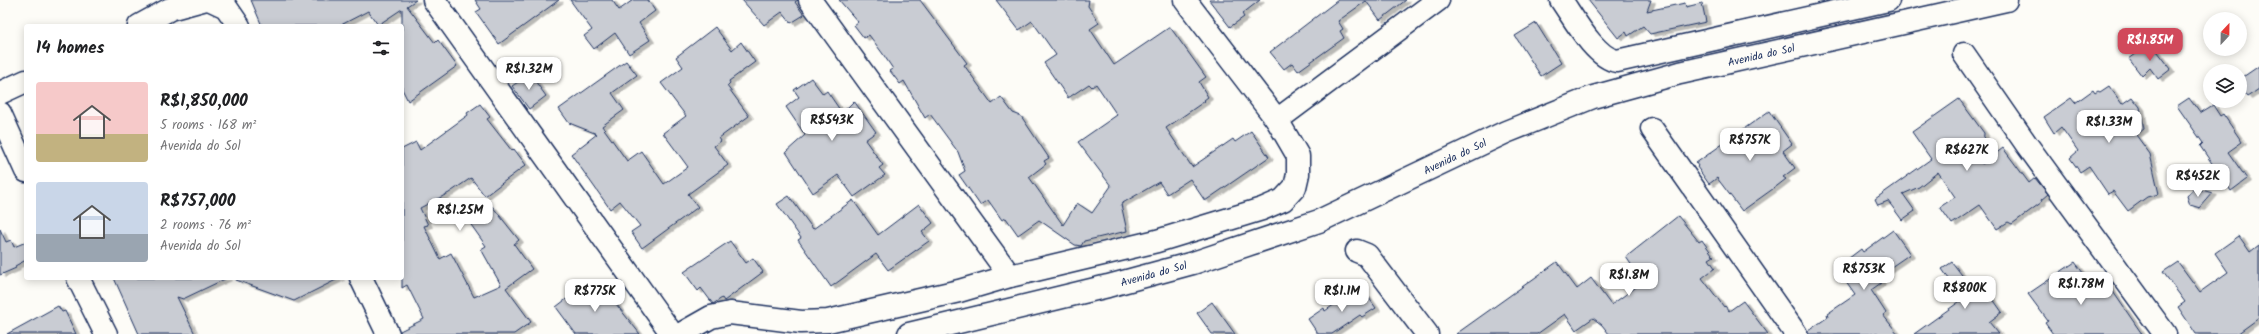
<!DOCTYPE html>
<meta charset="utf-8">
<style>
:root{--surface:#fff;--page:#f6f6f6;--text:#202124;--muted:#757577;--accent:#d1495b}
body{margin:0;font-family:Kalam,sans-serif;background:var(--page);color:var(--text);height:100vh;display:flex;flex-direction:column;font-size:15px;white-space:nowrap}
*{box-sizing:border-box;margin:0}
p{font-size:13px;color:var(--muted)}
.icon{flex:none;width:22px;height:22px;fill:none;stroke:currentColor;stroke-width:2;stroke-linecap:round;stroke-linejoin:round}
.map{position:relative;flex:1;overflow:hidden}
.side{position:absolute;left:24px;top:24px;width:380px;height:256px;display:flex;flex-direction:column;background:var(--surface);border-radius:4px;box-shadow:0 2px 10px #0003}
.side>*{flex:none}
.needle{width:26px;rotate:22deg}
.buttons{position:absolute;left:2203px;top:12px;display:grid;gap:8px}
.buttons a{display:grid;place-items:center;width:44px;height:44px;border-radius:50%;background:var(--surface);box-shadow:0 2px 10px #0003;font-size:20px}
.price{position:absolute;translate:-50% -34px;padding:0 9px;border-radius:8px;background:#fff;color:#222;font-size:13px;line-height:26px;filter:drop-shadow(0 1px 2px #0008)}
.price::after{content:'';position:absolute;left:50%;top:24px;width:12px;height:9px;margin-left:-6px;background:inherit;clip-path:polygon(0 0,100% 0,50% 100%)}
.price.selected{background:var(--accent);color:#fff}
ul{padding:0;list-style:none}
li{display:flex;align-items:center;gap:12px;height:100px;padding:0 12px}
li span{display:grid;place-items:center;flex:none;width:112px;height:80px;border-radius:4px;color:#555}
li>.icon{margin-inline-start:auto}
span .icon{width:48px;height:48px;fill:#fffc;stroke-width:1}
li b{font-size:17px}
h2{display:flex;justify-content:space-between;align-items:center;height:48px;padding:0 12px;font-size:17px}
.map>svg:first-child{display:block}
.building{fill:#c9ccd3;stroke:#1b2f5e;filter:url(#shadow)}
.lines{fill:none;stroke-linecap:round;stroke-linejoin:round}
.street-casing{stroke:#1b2f5e;stroke-width:25}
.secondary-casing{stroke:#1b2f5e;stroke-width:25}
.street{stroke:#fdfcf7;stroke-width:22}
.secondary{stroke:#fdfcf7;stroke-width:22}
.labels{text-anchor:middle;stroke-width:3;stroke-linejoin:round;paint-order:stroke}
.street-label{font-size:11px;fill:#1b2f5e;stroke:#fdfcf7}
</style>
<div class="map">
<svg width="2259" height="334" viewBox="0 0 2259 334">
<defs>
<filter id="shadow"><feDropShadow dx="4.5" dy="2.5" stdDeviation="0" flood-color="#0004"/></filter>
</defs>
<rect width="100%" height="100%" fill="#fdfcf7"/>
<filter id="ink" filterUnits="userSpaceOnUse"><feTurbulence type="fractalNoise" baseFrequency=".025" numOctaves="2"/><feDisplacementMap in="SourceGraphic" scale="8" xChannelSelector="R" yChannelSelector="G"/><feConvolveMatrix kernelMatrix="1 2 1 2 8 2 1 2 1" color-interpolation-filters="sRGB"/></filter>
<g filter="url(#ink)">
<!-- building -->
<g class="building">
<path d="M 251,0 L 416,0 L 407,6 L 435,43 L 438,40 L 457,66 L 408,101 L 402,89 L 402,9 L 378,25 L 368,11 L 339,26 L 262,26 Z"/>
<path d="M 475,0 L 559,0 L 499,44 L 476,12 L 481,9 Z"/>
<path d="M 570,0 L 612,0 L 619,10 L 633,0 L 648,0 L 655,11 L 639,23 L 650,40 L 629,54 L 615,33 L 594,49 L 584,36 L 592,30 Z"/>
<path d="M 742,0 L 798,0 L 795,2 L 804,15 L 791,23 L 782,12 L 764,25 Z"/>
<path d="M 839,0 L 920,0 L 967,63 L 964,65 L 992,104 L 1001,97 L 1013,113 L 1021,116 L 1049,158 L 1044,161 L 1046,164 L 1029,177 L 1063,225 L 1077,203 L 1092,213 L 1111,186 L 1078,142 L 1117,115 L 1096,84 L 1092,87 L 1089,84 L 1068,98 L 1044,63 L 1056,55 L 1032,21 L 1019,30 L 996,0 L 1089,0 L 1088,6 L 1099,23 L 1090,29 L 1114,65 L 1170,27 L 1206,77 L 1199,82 L 1208,97 L 1204,100 L 1205,101 L 1166,128 L 1192,167 L 1233,139 L 1235,142 L 1251,131 L 1269,157 L 1205,201 L 1190,179 L 1167,194 L 1159,182 L 1121,204 L 1127,231 L 1084,241 L 1081,246 L 1075,245 L 1039,220 L 1018,235 L 1006,218 L 1002,220 L 988,200 L 980,205 L 959,175 L 965,171 L 958,152 L 930,114 L 925,118 L 904,81 L 900,84 L 890,71 L 893,69 L 883,54 L 869,35 L 864,38 L 854,25 L 858,22 Z"/>
<path d="M 1209,0 L 1260,0 L 1242,14 L 1244,17 L 1230,27 Z"/>
<path d="M 1338,0 L 1406,0 L 1380,20 L 1366,1 L 1338,21 L 1343,29 L 1340,31 L 1344,38 L 1298,71 L 1292,63 L 1284,69 L 1270,52 Z"/>
<path d="M 1588,0 L 1651,0 L 1647,11 L 1685,3 L 1686,7 L 1702,3 L 1706,22 L 1650,34 L 1643,26 L 1628,36 L 1626,32 L 1618,38 Z"/>
<path d="M 1536,23 L 1561,63 L 1541,76 L 1515,36 Z"/>
<path d="M 715,27 L 732,50 L 741,42 L 755,62 L 729,81 L 730,83 L 727,86 L 749,116 L 719,138 L 721,141 L 714,146 L 728,165 L 688,194 L 698,207 L 642,248 L 631,232 L 640,226 L 620,201 L 610,209 L 571,154 L 597,134 L 569,123 L 559,109 L 626,61 L 637,75 L 612,93 L 624,110 L 602,126 L 627,161 L 641,151 L 664,184 L 688,167 L 663,133 L 686,116 L 661,83 L 683,67 L 676,57 Z"/>
<path d="M 2151,43 L 2171,69 L 2158,79 L 2150,68 L 2142,76 L 2129,59 Z"/>
<path d="M 2259,66 L 2259,89 L 2247,97 L 2240,88 L 2240,79 Z"/>
<path d="M 530,74 L 546,96 L 529,109 L 512,86 Z"/>
<path d="M 811,78 L 823,94 L 827,91 L 840,110 L 841,109 L 843,112 L 854,101 L 876,132 L 865,140 L 883,165 L 879,168 L 885,175 L 854,197 L 838,175 L 813,193 L 786,152 L 805,135 L 786,107 L 799,97 L 794,90 Z"/>
<path d="M 2109,86 L 2122,104 L 2132,97 L 2140,107 L 2144,129 L 2136,135 L 2150,154 L 2159,194 L 2147,197 L 2128,211 L 2113,191 L 2108,194 L 2089,166 L 2080,172 L 2070,158 L 2078,151 L 2061,127 L 2054,133 L 2044,117 L 2071,98 L 2075,103 L 2093,90 L 2095,93 L 2098,91 L 2100,92 Z"/>
<path d="M 2189,98 L 2200,113 L 2213,105 L 2220,116 L 2223,114 L 2242,142 L 2228,152 L 2247,179 L 2231,191 L 2200,146 L 2203,143 L 2177,106 Z"/>
<path d="M 1959,99 L 1984,133 L 1982,164 L 2003,148 L 2029,183 L 2035,178 L 2048,194 L 2041,200 L 2042,202 L 2012,224 L 2008,222 L 1997,229 L 1980,205 L 1952,224 L 1940,207 L 1955,197 L 1938,172 L 1919,187 L 1903,194 L 1915,211 L 1902,220 L 1888,201 L 1878,205 L 1875,199 L 1931,159 L 1912,132 Z"/>
<path d="M 480,104 L 490,117 L 487,119 L 512,151 L 514,149 L 526,165 L 485,196 L 471,178 L 449,193 L 420,208 L 428,225 L 424,226 L 440,259 L 451,253 L 474,297 L 501,285 L 481,249 L 486,246 L 469,222 L 492,206 L 519,240 L 514,244 L 532,269 L 506,288 L 531,322 L 514,334 L 400,334 L 400,331 L 424,319 L 407,285 L 402,288 L 402,149 L 416,142 L 420,150 L 468,115 L 467,113 Z"/>
<path d="M 1769,111 L 1792,144 L 1783,151 L 1795,168 L 1783,177 L 1786,179 L 1777,186 L 1742,211 L 1717,178 L 1709,184 L 1697,167 L 1698,166 L 1696,163 Z"/>
<path d="M 2194,188 L 2213,193 L 2200,208 L 2190,205 L 2187,196 Z"/>
<path d="M 789,196 L 813,229 L 853,200 L 878,235 L 919,204 L 933,223 L 922,232 L 929,241 L 888,270 L 876,254 L 831,287 L 798,240 L 801,238 L 777,204 Z"/>
<path d="M 1678,216 L 1699,242 L 1702,240 L 1712,254 L 1711,255 L 1714,256 L 1709,259 L 1715,268 L 1702,278 L 1724,307 L 1725,306 L 1729,311 L 1743,301 L 1768,334 L 1609,334 L 1602,325 L 1593,318 L 1576,330 L 1565,314 L 1537,334 L 1456,334 L 1557,262 L 1577,289 L 1591,278 L 1611,305 L 1643,282 L 1626,257 Z"/>
<path d="M 0,229 L 6,242 L 11,240 L 14,247 L 26,242 L 26,260 L 15,266 L 16,268 L 0,275 Z"/>
<path d="M 1893,230 L 1910,254 L 1878,276 L 1881,283 L 1871,290 L 1886,313 L 1883,315 L 1898,334 L 1808,334 L 1808,331 L 1828,317 L 1827,314 L 1855,295 L 1836,268 L 1861,249 L 1863,252 Z"/>
<path d="M 2239,236 L 2250,252 L 2259,245 L 2259,318 L 2237,334 L 2196,334 L 2178,307 L 2185,302 L 2163,272 L 2178,262 L 2200,292 L 2228,272 L 2215,253 Z"/>
<path d="M 730,241 L 746,263 L 753,258 L 763,272 L 724,301 L 722,298 L 713,304 L 701,288 L 698,291 L 684,272 Z"/>
<path d="M 1952,262 L 1974,291 L 1983,285 L 2002,312 L 1989,322 L 1999,334 L 1914,334 L 1963,299 L 1942,269 Z"/>
<path d="M 2075,262 L 2094,288 L 2105,280 L 2142,334 L 2053,334 L 2045,323 L 2048,321 L 2028,294 Z"/>
<path d="M 114,278 L 227,278 L 183,299 L 177,297 L 195,334 L 139,334 Z"/>
<path d="M 236,278 L 340,278 L 294,301 L 236,280 Z"/>
<path d="M 591,284 L 594,288 L 600,284 L 640,334 L 576,334 L 556,307 L 578,290 L 580,293 Z"/>
<path d="M 1356,289 L 1362,297 L 1366,294 L 1376,308 L 1362,317 L 1360,315 L 1332,334 L 1318,334 L 1308,319 L 1324,308 L 1325,311 Z"/>
<path d="M 1212,302 L 1235,334 L 1212,334 L 1197,313 Z"/>
<path d="M 58,306 L 62,312 L 65,311 L 76,334 L 7,334 Z"/>
</g>
<g class="lines">
<defs>
<g id="street">
<path d="M 211,0 L 226,7 L 239,26"/>
<path d="M 434,0 L 672,334"/>
<path d="M 810,0 L 1010,276"/>
<path d="M 1185,0 L 1277,120"/>
<path d="M 1561,0 C 1573,17 1595,58 1617,61 L 1888,0"/>
<path d="M 139,26 L 170,9 L 203,0"/>
<path d="M 1964,54 L 2027,145 L 2165,334"/>
<path d="M 0,93 L 26,81"/>
<path d="M 0,113 L 26,171"/>
<path d="M 1652,129 L 1796,334"/>
<path d="M 1357,251 L 1367,255 L 1427,334"/>
<path d="M 78,278 L 106,334"/>
<path d="M 361,278 L 388,334"/>
<path d="M 681,334 L 711,317 L 730,313 L 801,322 L 828,321 L 959,291 L 1010,276 L 1157,241 L 1262,209 L 1283,200 L 1295,187 L 1298,174 L 1298,156 L 1277,120 L 1438,0"/>
</g>
<g id="secondary">
<path id="s1" d="M 909,334 L 1108,286 L 1193,263 L 1319,221 L 1506,132 L 1593,97 L 1680,73 L 2006,0"/>
</g>
</defs>
<!-- street casing -->
<use href="#street" class="street-casing"/>
<!-- secondary casing -->
<use href="#secondary" class="secondary-casing"/>
<!-- street -->
<use href="#street" class="street"/>
<!-- secondary -->
<use href="#secondary" class="secondary"/>
</g>
</g>
<g class="labels">
<!-- street labels -->
<g class="street-label">
<text dy="4" stroke="none"><textPath href="#s1" startOffset="900">Avenida do Sol</textPath></text>
<text dy="4" stroke="none"><textPath href="#s1" startOffset="576">Avenida do Sol</textPath></text>
<text dy="4" stroke="none"><textPath href="#s1" startOffset="252">Avenida do Sol</textPath></text>
</g>
</g>
</svg>
<div class="buttons">
<a><svg class="needle" viewBox="-14 -14 28 28"><path d="M0-13l5 13h-10z" fill="#e53935"/><path d="M0 13l5-13h-10z" fill="#757577"/></svg></a>
<a><svg class="icon" aria-label="layers" viewBox="0 0 24 24"><path d="M12 4l9 5-9 5-9-5zM3 14l9 5 9-5"/></svg></a>
</div>
<b class="price selected" style="left:2150px;top:62px">R$1.85M</b>
<b class="price" style="left:529px;top:91px">R$1.32M</b>
<b class="price" style="left:832px;top:142px">R$543K</b>
<b class="price" style="left:2109px;top:144px">R$1.33M</b>
<b class="price" style="left:1750px;top:162px">R$757K</b>
<b class="price" style="left:1967px;top:172px">R$627K</b>
<b class="price" style="left:2198px;top:198px">R$452K</b>
<b class="price" style="left:460px;top:232px">R$1.25M</b>
<b class="price" style="left:1864px;top:291px">R$753K</b>
<b class="price" style="left:1629px;top:297px">R$1.8M</b>
<b class="price" style="left:2081px;top:306px">R$1.78M</b>
<b class="price" style="left:1965px;top:310px">R$800K</b>
<b class="price" style="left:595px;top:313px">R$775K</b>
<b class="price" style="left:1342px;top:313px">R$1.1M</b>
<section class="side">
<h2>14 homes<svg class="icon" aria-label="filters" viewBox="0 0 24 24"><path d="M4 7h16M4 17h16"/><circle cx="9" cy="7" r="2"/><circle cx="15" cy="17" r="2"/></svg></h2>
<ul>
<li><span style="background:linear-gradient(#f6c9c9 65%,#c2b280 0)"><svg class="icon" aria-label="home" viewBox="0 0 24 24"><path d="M3 11l9-7 9 7M6 9v11h12V9"/></svg></span><div><b>R$1,850,000</b><p>5 rooms · 168 m²</p><p>Avenida do Sol</p></div></li>
<li><span style="background:linear-gradient(#c9d6e8 65%,#9aa5b1 0)"><svg class="icon" aria-label="home" viewBox="0 0 24 24"><path d="M3 11l9-7 9 7M6 9v11h12V9"/></svg></span><div><b>R$757,000</b><p>2 rooms · 76 m²</p><p>Avenida do Sol</p></div></li>
</ul>
</section>
</div>
